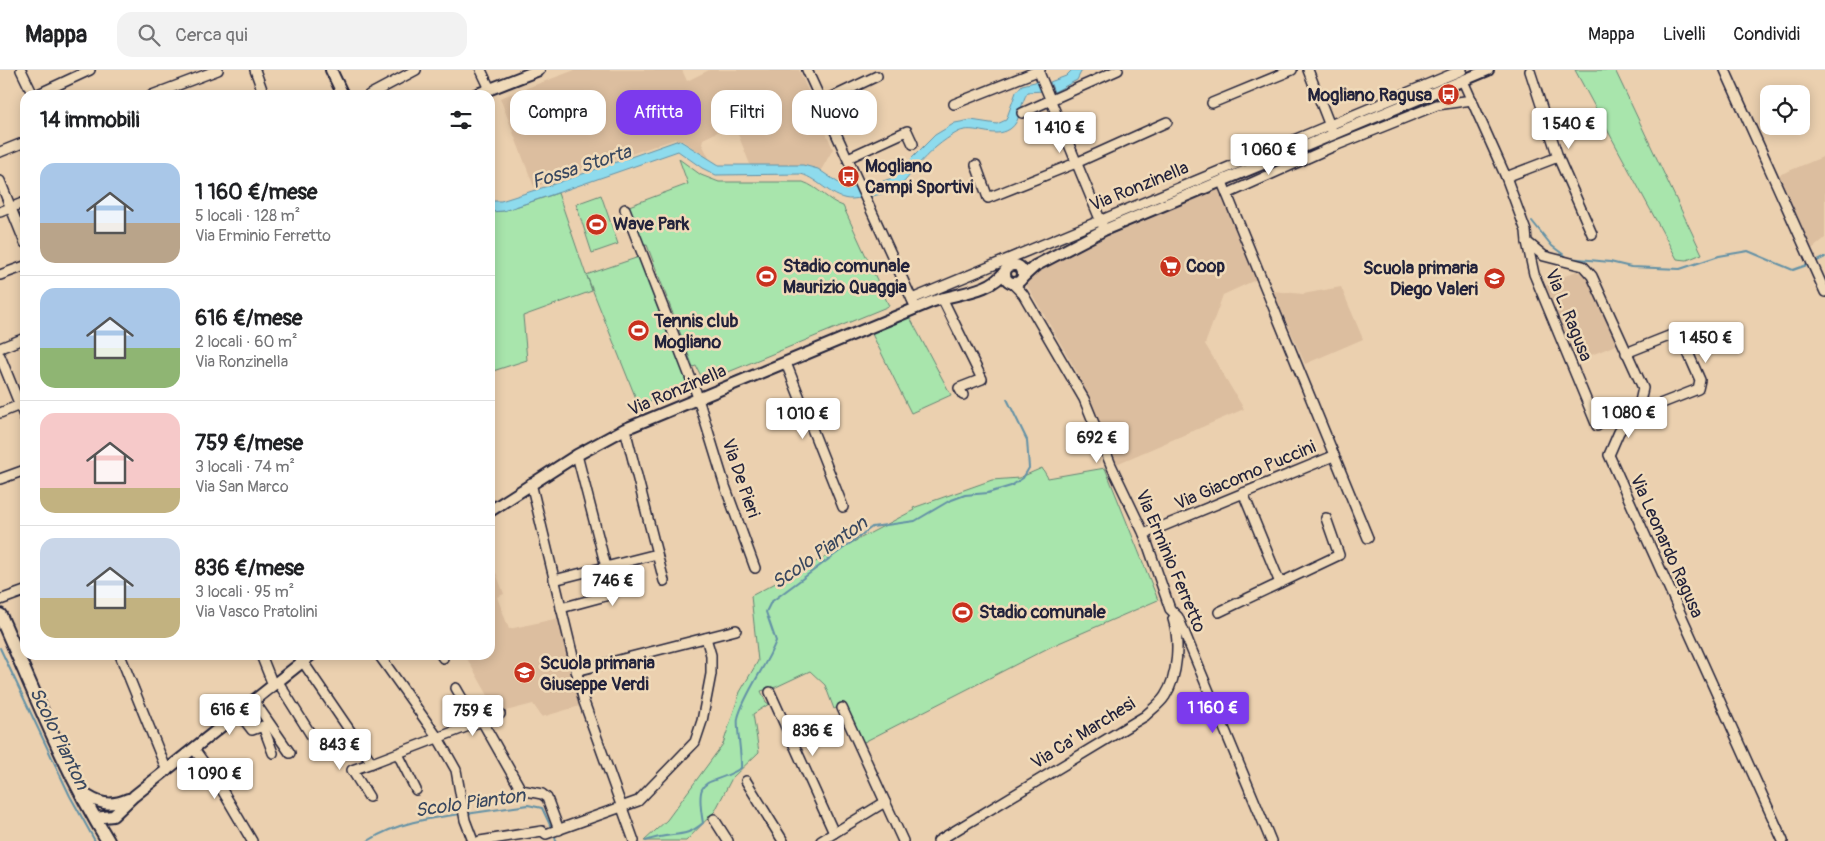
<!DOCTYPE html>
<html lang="it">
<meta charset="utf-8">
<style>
:root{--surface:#fff;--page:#f2f2f2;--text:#202124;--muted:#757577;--line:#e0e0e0;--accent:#7c3aed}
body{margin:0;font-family:Pangolin,sans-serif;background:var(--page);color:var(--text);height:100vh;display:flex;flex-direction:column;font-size:19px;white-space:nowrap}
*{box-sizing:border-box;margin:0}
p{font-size:16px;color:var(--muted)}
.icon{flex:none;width:28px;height:28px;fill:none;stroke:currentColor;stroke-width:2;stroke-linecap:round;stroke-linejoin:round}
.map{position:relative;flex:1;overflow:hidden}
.sheet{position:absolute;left:20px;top:20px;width:475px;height:570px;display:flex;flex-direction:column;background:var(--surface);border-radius:15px;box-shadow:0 2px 12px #0003}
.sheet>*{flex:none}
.guide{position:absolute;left:510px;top:20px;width:475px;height:45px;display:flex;gap:10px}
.fabs{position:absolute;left:1760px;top:15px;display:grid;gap:10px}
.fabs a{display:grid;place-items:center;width:50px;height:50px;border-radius:10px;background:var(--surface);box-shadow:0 2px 12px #0003;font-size:25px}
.price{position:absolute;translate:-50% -42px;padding:0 11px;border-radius:5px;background:#fff;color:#222;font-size:16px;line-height:32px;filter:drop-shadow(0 1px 2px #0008)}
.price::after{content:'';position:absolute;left:50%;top:30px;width:15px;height:11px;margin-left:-8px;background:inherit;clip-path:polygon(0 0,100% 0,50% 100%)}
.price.active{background:var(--accent);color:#fff}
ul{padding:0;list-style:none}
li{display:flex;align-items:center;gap:15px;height:125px;padding:0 20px}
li+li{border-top:1px solid var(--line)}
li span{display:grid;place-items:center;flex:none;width:140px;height:100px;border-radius:15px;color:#555}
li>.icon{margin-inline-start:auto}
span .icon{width:60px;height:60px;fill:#fffc;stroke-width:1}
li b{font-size:21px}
h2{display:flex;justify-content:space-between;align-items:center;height:60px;padding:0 20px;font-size:21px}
.chip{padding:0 18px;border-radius:15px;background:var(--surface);box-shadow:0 2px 12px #0003;font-size:18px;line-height:45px}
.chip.active{background:var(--accent);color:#fff}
header{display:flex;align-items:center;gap:30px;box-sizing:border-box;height:70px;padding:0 25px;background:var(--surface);border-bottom:1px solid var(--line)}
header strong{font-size:24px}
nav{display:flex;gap:28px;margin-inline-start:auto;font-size:18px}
.search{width:350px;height:45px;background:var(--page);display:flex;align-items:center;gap:12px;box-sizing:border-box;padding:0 18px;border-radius:15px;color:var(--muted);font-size:19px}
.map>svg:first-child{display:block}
.built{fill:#dcbe9f}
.green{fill:#a8e5ac;stroke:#658474}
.water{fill:#8edbed;stroke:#6391a6}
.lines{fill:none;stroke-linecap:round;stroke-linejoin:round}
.stream{stroke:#6391a6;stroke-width:2}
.minor-casing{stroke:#22223b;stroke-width:12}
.tertiary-casing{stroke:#22223b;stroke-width:14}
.primary-casing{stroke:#22223b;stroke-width:16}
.minor{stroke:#f0dab9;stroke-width:9}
.tertiary{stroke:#f0dab9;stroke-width:10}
.primary{stroke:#f0dab9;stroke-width:12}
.labels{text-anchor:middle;stroke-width:5;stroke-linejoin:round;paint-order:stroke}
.poi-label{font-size:18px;font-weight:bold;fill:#22223b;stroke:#f0dab9;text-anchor:start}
.street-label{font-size:18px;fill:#22223b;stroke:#f0dab9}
.water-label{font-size:19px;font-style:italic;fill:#38475f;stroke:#f0dab9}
</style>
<header>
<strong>Mappa</strong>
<div class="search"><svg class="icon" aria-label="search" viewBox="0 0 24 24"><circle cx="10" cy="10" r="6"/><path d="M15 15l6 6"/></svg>Cerca qui</div>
<nav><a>Mappa</a><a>Livelli</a><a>Condividi</a></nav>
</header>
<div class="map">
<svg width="1825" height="771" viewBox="0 0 1825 771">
<rect width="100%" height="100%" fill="#ebd0af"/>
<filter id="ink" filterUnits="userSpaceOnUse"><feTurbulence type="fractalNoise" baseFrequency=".02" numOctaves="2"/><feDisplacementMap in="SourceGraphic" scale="10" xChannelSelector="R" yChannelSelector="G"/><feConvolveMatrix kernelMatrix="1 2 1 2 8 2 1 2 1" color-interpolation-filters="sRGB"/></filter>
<g filter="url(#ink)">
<!-- built -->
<g class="built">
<path d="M 575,0 L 682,0 L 687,11 L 709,0 L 799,0 L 833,79 L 820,102 L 751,97 L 734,54 L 703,69 L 702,74 L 710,90 L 683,71 L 675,69 L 534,117 L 500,28 Z"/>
<path d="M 1825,86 L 1825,168 L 1811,180 L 1779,105 Z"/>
<path d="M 1229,115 L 1266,205 L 1223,225 L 1205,274 L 1244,339 L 1114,395 L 1078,304 L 1025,212 L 1026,201 Z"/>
<path d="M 1576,201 L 1583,203 L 1588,209 L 1618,274 L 1577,291 L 1545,216 Z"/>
<path d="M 1341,217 L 1363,269 L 1305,294 L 1273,221 L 1303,224 Z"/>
<path d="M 490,502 L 491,505 L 496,503 L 504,524 L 497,527 L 509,559 L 559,548 L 583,635 L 542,647 L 533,634 L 498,643 L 465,585 L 490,585 Z"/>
</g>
<!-- green -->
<g class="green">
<path d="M 1575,0 L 1615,0 L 1702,184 L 1687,190 L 1677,189 Z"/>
<path d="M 679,89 L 701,105 L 719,112 L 803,112 C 818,117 828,131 843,136 L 889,236 L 704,312 L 696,296 L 693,297 L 647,175 L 643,176 L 629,136 L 688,114 Z"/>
<path d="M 558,123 L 586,205 L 639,187 L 689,316 L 639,336 L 587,206 L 592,221 L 523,246 L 527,290 L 490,302 L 490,142 L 503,141 Z"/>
<path d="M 601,125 L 618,174 L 592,183 L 576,134 Z"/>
<path d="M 909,246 L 951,325 L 911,343 L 871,262 Z"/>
<path d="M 1042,398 L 1048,408 L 1105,398 L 1158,530 L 1052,576 L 862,673 L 844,634 L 834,639 L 825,615 L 810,601 L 776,617 L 761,621 L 766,632 L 769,634 L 753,644 L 759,682 L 732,708 L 715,741 L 686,771 L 644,771 L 667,750 L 723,674 L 740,622 L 758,591 L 751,526 L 914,440 L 913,438 L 992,410 L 1019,408 Z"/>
</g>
<!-- water -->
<g class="water">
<path d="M 1072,0 L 1082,0 L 1077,10 L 1054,22 L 1050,12 L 1066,6 Z"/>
<path d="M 1039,11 L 1043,21 L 1028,22 C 1019,34 1022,51 1010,59 C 993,70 975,54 958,62 C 943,70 928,83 917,96 C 911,102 907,111 899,116 C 887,124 866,128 852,129 C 833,130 819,109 801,104 L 716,105 L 702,98 L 678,81 L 557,123 L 503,141 L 490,142 L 490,131 L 501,131 L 554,114 L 679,70 L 719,95 L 803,95 L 818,99 L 846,118 L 869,116 L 892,108 L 935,65 L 955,53 L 971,50 L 997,54 L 1006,50 L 1016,22 L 1022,15 Z"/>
</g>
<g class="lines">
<!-- stream -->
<g class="stream">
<path d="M 1532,151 L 1552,176 L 1568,188 L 1610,192 L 1631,197 L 1680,199 L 1719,186 L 1748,181 L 1793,200 L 1810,194"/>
<path d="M 1815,192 L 1825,187"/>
<path d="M 0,578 L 70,726 L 95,771"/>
<path d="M 466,744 L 528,735 L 542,738 L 552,759"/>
<path d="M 554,763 L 556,771"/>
<path d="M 368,771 C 395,753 430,748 461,744"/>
<path d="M 646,771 C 673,760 682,771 703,753 C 694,701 708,719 741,698 C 742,686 736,654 738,648 C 745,622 766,597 776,571 L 766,542 L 771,532 L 872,457 L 915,451 L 949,431 L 965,425 L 988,423 L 1011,416 L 1023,408 L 1029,398 L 1027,370 L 1007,329"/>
</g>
<defs>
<g id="minor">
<path d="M 21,0 L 33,25"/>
<path d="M 255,0 L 264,25"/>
<path d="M 481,0 L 490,19"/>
<path d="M 807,0 L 914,234"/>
<path d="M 1038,0 L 1102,154"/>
<path d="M 1308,0 L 1332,61"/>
<path d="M 1725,0 L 1825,222"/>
<path d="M 1530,1 L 1558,87 L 1592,164"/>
<path d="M 1463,11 L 1506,107 L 1526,161 L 1527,172 L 1544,186 L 1583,196 L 1592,206 L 1643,318 L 1639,336 L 1619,362 L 1609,385 L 1783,771"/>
<path d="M 36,25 L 90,0"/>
<path d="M 152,25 L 218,0"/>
<path d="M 369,25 L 416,0"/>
<path d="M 822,32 L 877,6"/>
<path d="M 1212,33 L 1292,0"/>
<path d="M 954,34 L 1040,0"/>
<path d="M 1022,43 L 1118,0"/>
<path d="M 0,82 L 25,72"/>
<path d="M 848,88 L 907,61 L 913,74"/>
<path d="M 976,95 L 988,128 L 1076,93 L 1167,52"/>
<path d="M 1506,107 L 1558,87"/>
<path d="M 0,111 L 25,173"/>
<path d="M 1222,112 L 1368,468"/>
<path d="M 1227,124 L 1332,77 L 1437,35 L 1472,30"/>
<path d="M 625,139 L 696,322 L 725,416 L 755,498"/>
<path d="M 0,142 L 25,132"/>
<path d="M 1527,172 L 1534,204 L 1597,356"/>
<path d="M 0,205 L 25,196"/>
<path d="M 1013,214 L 1023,224 L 1084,329 L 1111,395 L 1144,464 L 1170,539 L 1178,547 L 1271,771"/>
<path d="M 942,228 L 982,309 L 959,318 L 963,325"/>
<path d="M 912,229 L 1462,0"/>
<path d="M 0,278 L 25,268"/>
<path d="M 1626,283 L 1679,262 L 1700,310 L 1698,319 L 1647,339 L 1639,336"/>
<path d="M 0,286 L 25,348"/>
<path d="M 786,293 L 843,437"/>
<path d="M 0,343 L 25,333"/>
<path d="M 625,359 L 664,511"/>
<path d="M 0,409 L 25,400"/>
<path d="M 531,413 L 584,632 L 634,771"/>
<path d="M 1243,423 L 1280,513"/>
<path d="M 1144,464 L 1331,387"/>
<path d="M 554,510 L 657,484"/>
<path d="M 0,530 L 25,521"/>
<path d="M 561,538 L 613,524 L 577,385"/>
<path d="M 1219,542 L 1339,485 L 1326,448"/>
<path d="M 120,585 L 167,701"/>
<path d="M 261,585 L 273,615"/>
<path d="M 379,585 L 438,668 L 456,700 L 465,750 L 473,771"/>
<path d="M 441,585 L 443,588"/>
<path d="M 303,592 L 372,693 L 500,644"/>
<path d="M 576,601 L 736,560"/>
<path d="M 278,612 L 323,684"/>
<path d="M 456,618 L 476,653"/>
<path d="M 770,622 L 834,763"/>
<path d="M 254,631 L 290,683"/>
<path d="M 842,638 L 903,771"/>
<path d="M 239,643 L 252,660 L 263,656 L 273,683"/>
<path d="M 482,651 L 521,720 L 542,724 L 547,728 L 559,760"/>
<path d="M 194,679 L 215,708 L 252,771"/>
<path d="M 398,684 L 416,720"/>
<path d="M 746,711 L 783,771"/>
<path d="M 369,727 L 352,700 L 372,693"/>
<path d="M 714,749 L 728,771"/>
<path d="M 480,771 L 542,761 L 546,764 L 638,731 L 695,672 L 702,651 L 711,604 L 711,585 L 706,568"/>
<path d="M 821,771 L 885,732"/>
<path d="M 938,771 L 1145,646 C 1151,640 1160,634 1165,626 C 1178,606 1180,571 1173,549"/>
</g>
<g id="tertiary">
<path d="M 331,0 L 343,25"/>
<path d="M 475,25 L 539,0"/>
<circle cx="1014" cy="204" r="9"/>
<path d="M 1023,207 L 1035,196 L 1104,160 L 1488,0"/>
<path d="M 490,441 L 577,385 L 625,359 L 931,232 C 954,223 991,223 1005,201"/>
<path d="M 82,722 C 98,734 110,737 128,729"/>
<path d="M 94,748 L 113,746 L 134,726 L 311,585"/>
</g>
<path id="primary" d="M 0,545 C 34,621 64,699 108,771"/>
</defs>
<!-- minor casing -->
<use href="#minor" class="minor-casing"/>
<!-- tertiary casing -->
<use href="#tertiary" class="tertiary-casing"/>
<!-- primary casing -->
<use href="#primary" class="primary-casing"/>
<!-- minor -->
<use href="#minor" class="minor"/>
<!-- tertiary -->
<use href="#tertiary" class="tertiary"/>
<!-- primary -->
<use href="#primary" class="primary"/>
</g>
</g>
<!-- icons -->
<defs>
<symbol id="bus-disc" viewBox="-11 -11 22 22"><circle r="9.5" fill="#c8321e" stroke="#f0dab9"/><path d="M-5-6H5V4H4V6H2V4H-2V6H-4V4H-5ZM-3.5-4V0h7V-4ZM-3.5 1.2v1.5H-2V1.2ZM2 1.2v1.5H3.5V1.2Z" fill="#fff"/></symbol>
<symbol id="stadium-disc" viewBox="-11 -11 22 22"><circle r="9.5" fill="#c8321e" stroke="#f0dab9"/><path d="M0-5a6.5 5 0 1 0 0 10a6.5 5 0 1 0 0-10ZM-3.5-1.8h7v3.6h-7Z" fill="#fff"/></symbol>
<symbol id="supermarket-disc" viewBox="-11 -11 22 22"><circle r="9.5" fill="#c8321e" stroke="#f0dab9"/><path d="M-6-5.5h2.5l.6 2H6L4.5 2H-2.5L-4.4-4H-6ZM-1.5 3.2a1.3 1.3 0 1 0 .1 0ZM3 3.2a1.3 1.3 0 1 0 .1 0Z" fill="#fff"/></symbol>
<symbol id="school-disc" viewBox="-11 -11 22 22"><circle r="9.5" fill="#c8321e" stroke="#f0dab9"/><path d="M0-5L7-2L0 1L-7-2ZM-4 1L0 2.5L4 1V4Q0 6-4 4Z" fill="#fff"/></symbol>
</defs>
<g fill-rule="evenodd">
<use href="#bus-disc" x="1436" y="12" width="25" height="25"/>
<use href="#bus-disc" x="836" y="94" width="25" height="25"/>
<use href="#stadium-disc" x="584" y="142" width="25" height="25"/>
<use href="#supermarket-disc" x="1158" y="184" width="25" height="25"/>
<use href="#stadium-disc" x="754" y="194" width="25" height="25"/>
<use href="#school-disc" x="1482" y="196" width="25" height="25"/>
<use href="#stadium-disc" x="626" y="248" width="25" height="25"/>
<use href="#stadium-disc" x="950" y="530" width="25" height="25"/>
<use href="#school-disc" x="512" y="590" width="25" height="25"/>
</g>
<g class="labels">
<!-- poi labels -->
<g class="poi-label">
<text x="1432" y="31" text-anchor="end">Mogliano Ragusa</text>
<text x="865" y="102">Mogliano<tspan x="865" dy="21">Campi Sportivi</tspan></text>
<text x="613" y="160">Wave Park</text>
<text x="783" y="202">Stadio comunale<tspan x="783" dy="21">Maurizio Quaggia</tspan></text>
<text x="1186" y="202">Coop</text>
<text x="1478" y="204" text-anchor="end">Scuola primaria<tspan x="1478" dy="21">Diego Valeri</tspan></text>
<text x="654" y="257">Tennis club<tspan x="654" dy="21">Mogliano</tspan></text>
<text x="979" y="548">Stadio comunale</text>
<text x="540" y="599">Scuola primaria<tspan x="540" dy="21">Giuseppe Verdi</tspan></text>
</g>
<!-- street labels -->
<g class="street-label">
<text transform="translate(1139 116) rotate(-22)" y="6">Via Ronzinella</text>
<text transform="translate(1569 245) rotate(68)" y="6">Via L. Ragusa</text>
<text transform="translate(677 320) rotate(-23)" y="6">Via Ronzinella</text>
<text transform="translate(1245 405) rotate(-23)" y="6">Via Giacomo Puccini</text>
<text transform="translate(741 408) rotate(71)" y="6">Via De Pieri</text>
<text transform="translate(1667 476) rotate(66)" y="6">Via Leonardo Ragusa</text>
<text transform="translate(1171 491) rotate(67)" y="6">Via Erminio Ferretto</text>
<text transform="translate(1083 663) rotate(-32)" y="6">Via Ca' Marchesi</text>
</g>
<!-- water labels -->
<g class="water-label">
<text transform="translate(581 96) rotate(-18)" y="7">Fossa Storta</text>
<text transform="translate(819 482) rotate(-35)" y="7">Scolo Pianton</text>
<text transform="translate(60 668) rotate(64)" y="7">Scolo Pianton</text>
<text transform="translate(470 732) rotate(-8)" y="7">Scolo Pianton</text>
</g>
</g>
</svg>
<div class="fabs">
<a><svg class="icon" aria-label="locate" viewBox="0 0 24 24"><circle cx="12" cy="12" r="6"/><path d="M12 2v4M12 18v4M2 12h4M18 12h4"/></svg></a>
</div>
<b class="price" style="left:1569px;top:80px">1 540 €</b>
<b class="price" style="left:1060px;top:84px">1 410 €</b>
<b class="price" style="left:1269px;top:106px">1 060 €</b>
<b class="price" style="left:1706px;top:294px">1 450 €</b>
<b class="price" style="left:1629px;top:369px">1 080 €</b>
<b class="price" style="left:803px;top:370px">1 010 €</b>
<b class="price" style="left:1097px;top:394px">692 €</b>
<b class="price" style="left:613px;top:537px">746 €</b>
<b class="price active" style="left:1213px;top:664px">1 160 €</b>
<b class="price" style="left:230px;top:666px">616 €</b>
<b class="price" style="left:473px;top:667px">759 €</b>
<b class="price" style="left:813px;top:687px">836 €</b>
<b class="price" style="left:340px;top:701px">843 €</b>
<b class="price" style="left:215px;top:730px">1 090 €</b>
<div class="guide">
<a class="chip">Compra</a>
<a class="chip active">Affitta</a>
<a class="chip">Filtri</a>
<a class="chip">Nuovo</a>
</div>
<section class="sheet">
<h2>14 immobili<svg class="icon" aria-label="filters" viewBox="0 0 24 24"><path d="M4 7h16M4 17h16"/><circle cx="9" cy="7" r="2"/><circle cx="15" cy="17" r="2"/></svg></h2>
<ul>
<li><span style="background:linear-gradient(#a9c7e8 60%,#b9a48a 0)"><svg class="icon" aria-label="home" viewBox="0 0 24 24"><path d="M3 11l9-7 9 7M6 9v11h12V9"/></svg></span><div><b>1 160 €/mese</b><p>5 locali · 128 m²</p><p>Via Erminio Ferretto</p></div></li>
<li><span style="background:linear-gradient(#a9c7e8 60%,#8fb573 0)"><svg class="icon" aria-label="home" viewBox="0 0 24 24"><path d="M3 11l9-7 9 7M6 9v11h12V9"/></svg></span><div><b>616 €/mese</b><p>2 locali · 60 m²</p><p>Via Ronzinella</p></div></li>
<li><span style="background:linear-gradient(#f6c9c9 75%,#c2b280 0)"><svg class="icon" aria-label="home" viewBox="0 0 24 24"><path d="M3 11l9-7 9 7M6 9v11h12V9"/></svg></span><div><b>759 €/mese</b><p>3 locali · 74 m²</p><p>Via San Marco</p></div></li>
<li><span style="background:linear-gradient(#c9d6e8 60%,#c2b280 0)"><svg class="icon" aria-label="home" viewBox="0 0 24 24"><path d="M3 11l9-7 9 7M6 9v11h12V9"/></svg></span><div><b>836 €/mese</b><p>3 locali · 95 m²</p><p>Via Vasco Pratolini</p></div></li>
</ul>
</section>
</div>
